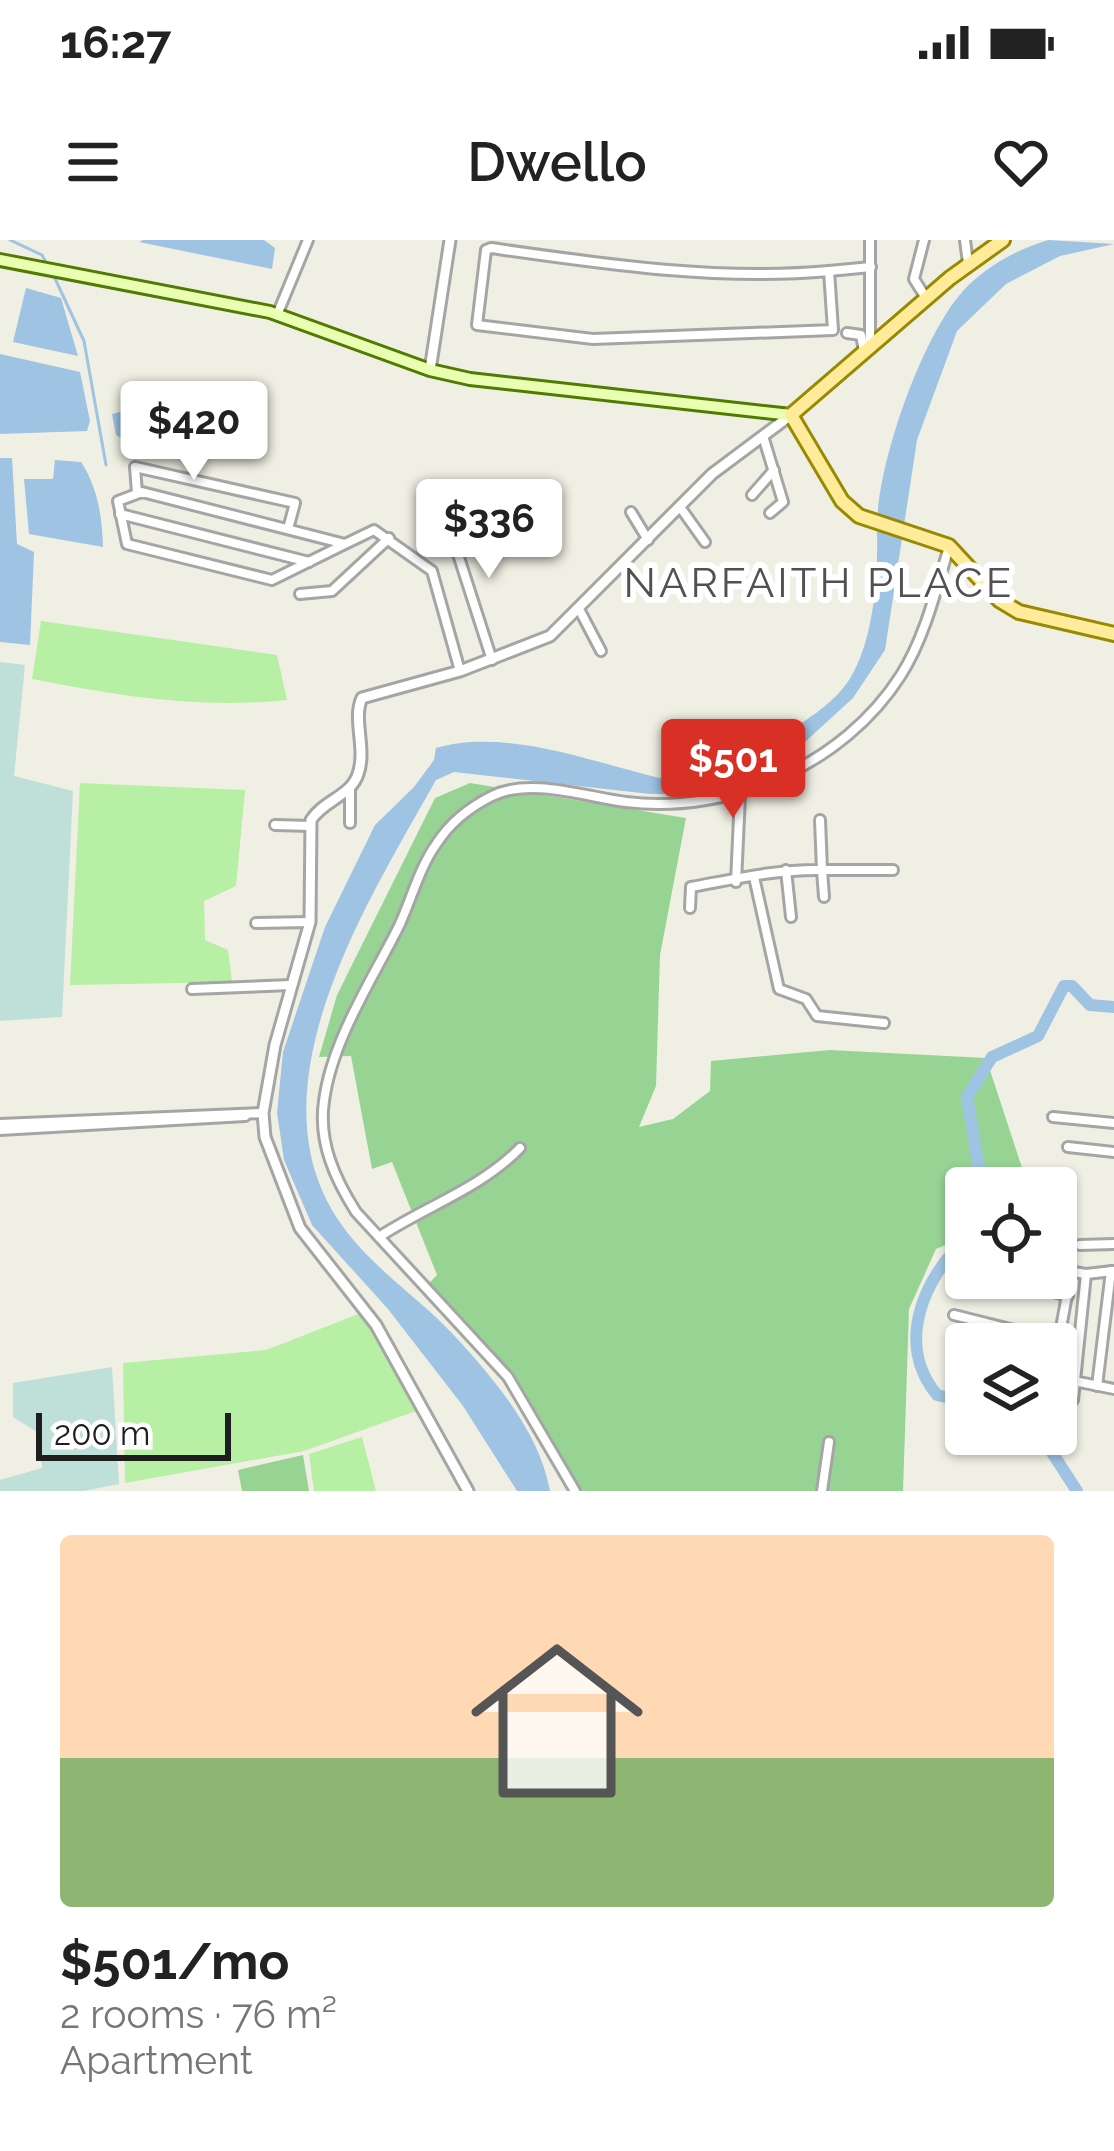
<!DOCTYPE html>
<meta charset="utf-8">
<style>
:root{--surface:#fff;--page:#f6f6f6;--text:#222;--muted:#767676;--accent:#d93025}
body{margin:0;font-family:Raleway,sans-serif;background:var(--page);color:var(--text);height:100vh;display:flex;flex-direction:column;font-size:45px;white-space:nowrap}
*{box-sizing:border-box;margin:0}
p{font-size:39px;color:var(--muted)}
.icon{flex:none;width:66px;height:66px;fill:none;stroke:currentColor;stroke-width:2;stroke-linecap:round;stroke-linejoin:round}
.map{position:relative;height:1251px;overflow:hidden}
.details{display:flex;flex-direction:column;background:var(--surface);flex:1}
.details>*{flex:none}
.tools{position:absolute;left:945px;top:927px;display:grid;gap:24px}
.tools a{display:grid;place-items:center;width:132px;height:132px;border-radius:12px;background:var(--surface);box-shadow:0 3px 9px #0004;font-size:60px}
.scale{position:absolute;left:36px;bottom:30px;width:195px;box-sizing:border-box;padding-left:12px;border:6px solid #1e1e1e;border-top:0;font-size:33px;line-height:42px;white-space:nowrap;color:#1e1e1e;-webkit-text-stroke:9px #fff;paint-order:stroke}
.price{position:absolute;translate:-50% -102px;padding:0 27px;border-radius:12px;background:#fff;color:#222;font-size:39px;line-height:78px;filter:drop-shadow(0 3px 6px #0008)}
.price::after{content:'';position:absolute;left:50%;top:72px;width:36px;height:27px;margin-left:-18px;background:inherit;clip-path:polygon(0 0,100% 0,50% 100%)}
.price.current{background:var(--accent);color:#fff}
ul{padding:0;list-style:none}
li{display:grid;align-content:center;gap:24px;height:636px;padding:0 60px}
li span{display:grid;place-items:center;height:372px;border-radius:12px;color:#555}
li>.icon{margin-inline-start:auto}
span .icon{width:216px;height:216px;fill:#fffc;stroke-width:1}
li b{font-size:51px}
.status{display:flex;justify-content:space-between;align-items:center;height:84px;padding:0 60px;background:var(--surface);direction:ltr}
.status svg{height:33px;fill:currentColor}
header{display:flex;justify-content:space-between;align-items:center;height:156px;padding:0 60px;background:var(--surface);font-size:54px;font-weight:600}
.map>svg:first-child{display:block}
.grass{fill:#b7efa4}
.forest{fill:#97d494}
.wetland{fill:#bee0d8}
.water{fill:#9fc3e2}
.lines{fill:none;stroke-linecap:round;stroke-linejoin:round}
.stream{stroke:#9fc3e2;stroke-width:3}
.river{stroke:#9fc3e2;stroke-width:12}
.minor-casing{stroke:#a5a5a5;stroke-width:14}
.tertiary-casing{stroke:#a5a5a5;stroke-width:15}
.secondary-casing{stroke:#507a00;stroke-width:16}
.primary-casing{stroke:#988a00;stroke-width:18}
.minor{stroke:#fff;stroke-width:8}
.tertiary{stroke:#fff;stroke-width:9}
.secondary{stroke:#e9ffb2;stroke-width:10}
.primary{stroke:#ffeb99;stroke-width:12}
.labels{text-anchor:middle;stroke-width:12;stroke-linejoin:round;paint-order:stroke}
.neighbourhood-label{font-size:42px;letter-spacing:3px;fill:#515151;stroke:#fff}
</style>
<div class="status"><b>16:27</b><svg viewBox="0 0 49 12"><path d="M0 12V9h3v3zM5 12V6h3v6zM10 12V3h3v9zM15 12V0h3v12zM26 1h20v11H26zM47 4h2v5h-2z"/></svg></div>
<header><svg class="icon" aria-label="menu" viewBox="0 0 24 24"><path d="M4 6h16M4 12h16M4 18h16"/></svg>Dwello<svg class="icon" aria-label="heart" viewBox="0 0 24 24"><path d="M12 20l-8-8c-3-5 5-10 8-4 3-6 11-1 8 4z"/></svg></header>
<div class="map">
<svg width="1114" height="1251" viewBox="0 0 1114 1251">
<rect width="100%" height="100%" fill="#f0efe3"/>
<!-- grass -->
<g class="grass">
<path d="M 41,381 L 277,415 L 287,460 C 198,469 119,456 32,439 Z"/>
<path d="M 80,543 L 245,550 L 236,646 L 204,661 L 205,700 L 228,710 L 232,742 L 70,745 Z"/>
<path d="M 361,1073 L 419,1170 L 304,1211 L 125,1243 L 123,1123 L 266,1110 Z"/>
<path d="M 362,1197 L 376,1251 L 314,1251 L 309,1214 Z"/>
</g>
<!-- forest -->
<g class="forest">
<path d="M 470,543 L 686,578 L 660,715 L 656,846 L 639,887 L 673,879 L 710,851 L 711,821 L 830,810 L 986,818 L 1026,940 L 1023,948 L 966,948 L 966,996 L 936,1009 L 909,1069 L 903,1251 L 580,1251 L 531,1164 L 428,1044 L 437,1035 L 392,922 L 372,929 L 351,816 L 319,817 L 337,755 L 435,558 Z"/>
<path d="M 303,1215 L 309,1251 L 242,1251 L 238,1230 Z"/>
</g>
<!-- wetland -->
<g class="wetland">
<path d="M 0,422 L 25,425 L 14,536 L 73,551 L 62,777 L 0,781 Z"/>
<path d="M 112,1127 L 119,1244 L 84,1251 L 0,1251 L 0,1240 L 42,1228 L 40,1194 L 13,1177 L 13,1143 Z"/>
</g>
<!-- water -->
<g class="water">
<path d="M 143,0 L 264,0 L 275,8 L 272,29 L 139,2 Z"/>
<path d="M 1048,0 L 1114,4 L 1060,16 L 1006,44 L 957,91 L 917,200 L 885,410 L 853,458 L 806,501 L 749,539 L 695,554 L 650,554 L 454,532 L 436,540 C 369,660 248,847 339,981 C 371,1029 425,1061 462,1104 C 499,1145 540,1195 550,1251 L 517,1251 L 463,1166 L 388,1069 L 312,985 L 284,920 L 277,873 L 283,812 L 325,687 L 375,585 L 414,547 L 434,520 L 436,508 C 505,488 590,521 659,538 C 704,536 740,522 778,498 C 803,482 833,465 849,440 C 875,399 878,333 877,290 C 876,227 921,98 963,51 C 986,26 1016,10 1048,0 Z"/>
<path d="M 26,48 L 61,58 L 78,116 L 13,102 Z"/>
<path d="M 0,114 L 80,132 L 90,181 L 87,191 L 0,194 Z"/>
<path d="M 132,169 L 164,176 L 169,197 L 130,204 L 116,195 L 112,174 Z"/>
<path d="M 0,218 L 12,218 L 17,304 L 34,312 L 30,405 L 0,402 Z"/>
<path d="M 55,220 L 81,222 C 98,248 102,276 103,307 L 29,294 L 24,239 L 53,239 Z"/>
</g>
<g class="lines">
<!-- stream -->
<g class="stream">
<path d="M 10,0 L 42,15 L 47,24"/>
<path d="M 52,32 L 84,101 L 106,225"/>
</g>
<!-- river -->
<g class="river">
<path d="M 982,948 L 967,857 L 992,817 L 1038,796 L 1064,746 L 1072,746 L 1090,765 L 1114,767"/>
<path d="M 966,999 C 923,1038 895,1105 937,1155 L 954,1159 L 966,1153"/>
<path d="M 1040,1194 L 1077,1251"/>
</g>
<defs>
<g id="minor">
<path d="M 924,0 L 914,39 L 926,58"/>
<path d="M 965,0 L 968,23"/>
<path d="M 491,8 C 603,24 716,41 829,31 L 833,90 L 593,99 L 477,85 L 486,10 Z"/>
<path d="M 829,31 L 871,27"/>
<path d="M 277,75 L 308,0"/>
<path d="M 847,93 L 861,95 L 864,111"/>
<path d="M 870,106 L 870,0"/>
<path d="M 763,196 L 783,262 L 770,273"/>
<path d="M 137,253 L 135,227 L 295,263 L 288,289"/>
<path d="M 752,255 L 774,230"/>
<path d="M 680,267 L 705,302"/>
<path d="M 631,272 L 648,300"/>
<path d="M 120,274 L 309,322"/>
<path d="M 439,287 L 456,308 L 492,420"/>
<path d="M 345,304 L 272,340 L 127,304 L 118,261 L 142,252 L 345,304 L 374,290 L 432,331 L 460,431"/>
<path d="M 300,354 L 332,351 L 389,298"/>
<path d="M 579,369 L 601,411"/>
<path d="M 350,549 L 350,583"/>
<path d="M 275,585 L 311,586"/>
<path d="M 786,630 L 791,677"/>
<path d="M 754,637 L 779,749 L 806,759 L 817,776 L 884,783"/>
<path d="M 736,642 L 740,556"/>
<path d="M 824,657 L 822,630 L 893,630"/>
<path d="M 690,668 L 691,647 C 735,639 777,629 822,630 L 820,580"/>
<path d="M 256,683 L 310,682"/>
<path d="M 192,749 L 291,745"/>
<path d="M 1053,877 L 1114,883"/>
<path d="M 0,884 L 263,873"/>
<path d="M 0,890 L 245,876"/>
<path d="M 1068,907 L 1114,912"/>
<path d="M 379,997 C 426,966 480,949 520,908"/>
<path d="M 1080,1005 L 1114,1004"/>
<path d="M 1056,1029 L 1086,1034 L 1113,1031"/>
<path d="M 1005,1038 L 1068,1056"/>
<path d="M 954,1075 L 1054,1100 L 1061,1088 L 1071,1033"/>
<path d="M 979,1104 L 984,1084"/>
<path d="M 1074,1141 L 1114,1149"/>
<path d="M 1097,1146 L 1111,1031"/>
<path d="M 1073,1160 L 1086,1034"/>
<path d="M 575,1251 L 508,1137 L 356,972 C 335,939 318,902 324,861 C 332,800 372,740 399,686 C 412,658 419,628 437,603 C 450,583 470,567 492,556 C 530,537 586,557 626,562 C 729,575 844,525 901,435 C 925,397 936,350 949,307"/>
<path d="M 822,1251 L 829,1202"/>
</g>
<g id="tertiary">
<path d="M 430,130 L 450,0"/>
<path d="M 468,1251 L 376,1085 L 300,988 L 265,897 L 263,873 L 275,805 L 310,682 L 311,580 C 324,560 351,556 358,534 C 367,509 352,479 362,458 L 460,431 L 550,396 L 712,234 L 791,175"/>
</g>
<path id="secondary" d="M 0,20 L 270,72 L 430,130 L 470,139 L 791,175"/>
<path id="primary" d="M 1003,0 L 950,38 L 791,175 L 842,261 L 859,276 L 949,306 L 999,360 L 1019,372 L 1114,394"/>
</defs>
<!-- minor casing -->
<use href="#minor" class="minor-casing"/>
<!-- tertiary casing -->
<use href="#tertiary" class="tertiary-casing"/>
<!-- secondary casing -->
<use href="#secondary" class="secondary-casing"/>
<!-- primary casing -->
<use href="#primary" class="primary-casing"/>
<!-- minor -->
<use href="#minor" class="minor"/>
<!-- tertiary -->
<use href="#tertiary" class="tertiary"/>
<!-- secondary -->
<use href="#secondary" class="secondary"/>
<!-- primary -->
<use href="#primary" class="primary"/>
</g>
<g class="labels">
<!-- neighbourhood labels -->
<g class="neighbourhood-label">
<text x="819" y="357">NARFAITH PLACE</text>
</g>
</g>
</svg>
<div class="tools">
<a><svg class="icon" aria-label="locate" viewBox="0 0 24 24"><circle cx="12" cy="12" r="6"/><path d="M12 2v4M12 18v4M2 12h4M18 12h4"/></svg></a>
<a><svg class="icon" aria-label="layers" viewBox="0 0 24 24"><path d="M12 4l9 5-9 5-9-5zM3 14l9 5 9-5"/></svg></a>
</div>
<div class="scale">200 m</div>
<b class="price" style="left:194px;top:243px">$420</b>
<b class="price" style="left:489px;top:341px">$336</b>
<b class="price current" style="left:733px;top:581px">$501</b>
</div>
<section class="details">
<ul>
<li><span style="background:linear-gradient(#ffd9b3 60%,#8fb573 0)"><svg class="icon" aria-label="home" viewBox="0 0 24 24"><path d="M3 11l9-7 9 7M6 9v11h12V9"/></svg></span><div><b>$501/mo</b><p>2 rooms · 76 m²</p><p>Apartment</p></div></li>
</ul>
</section>
